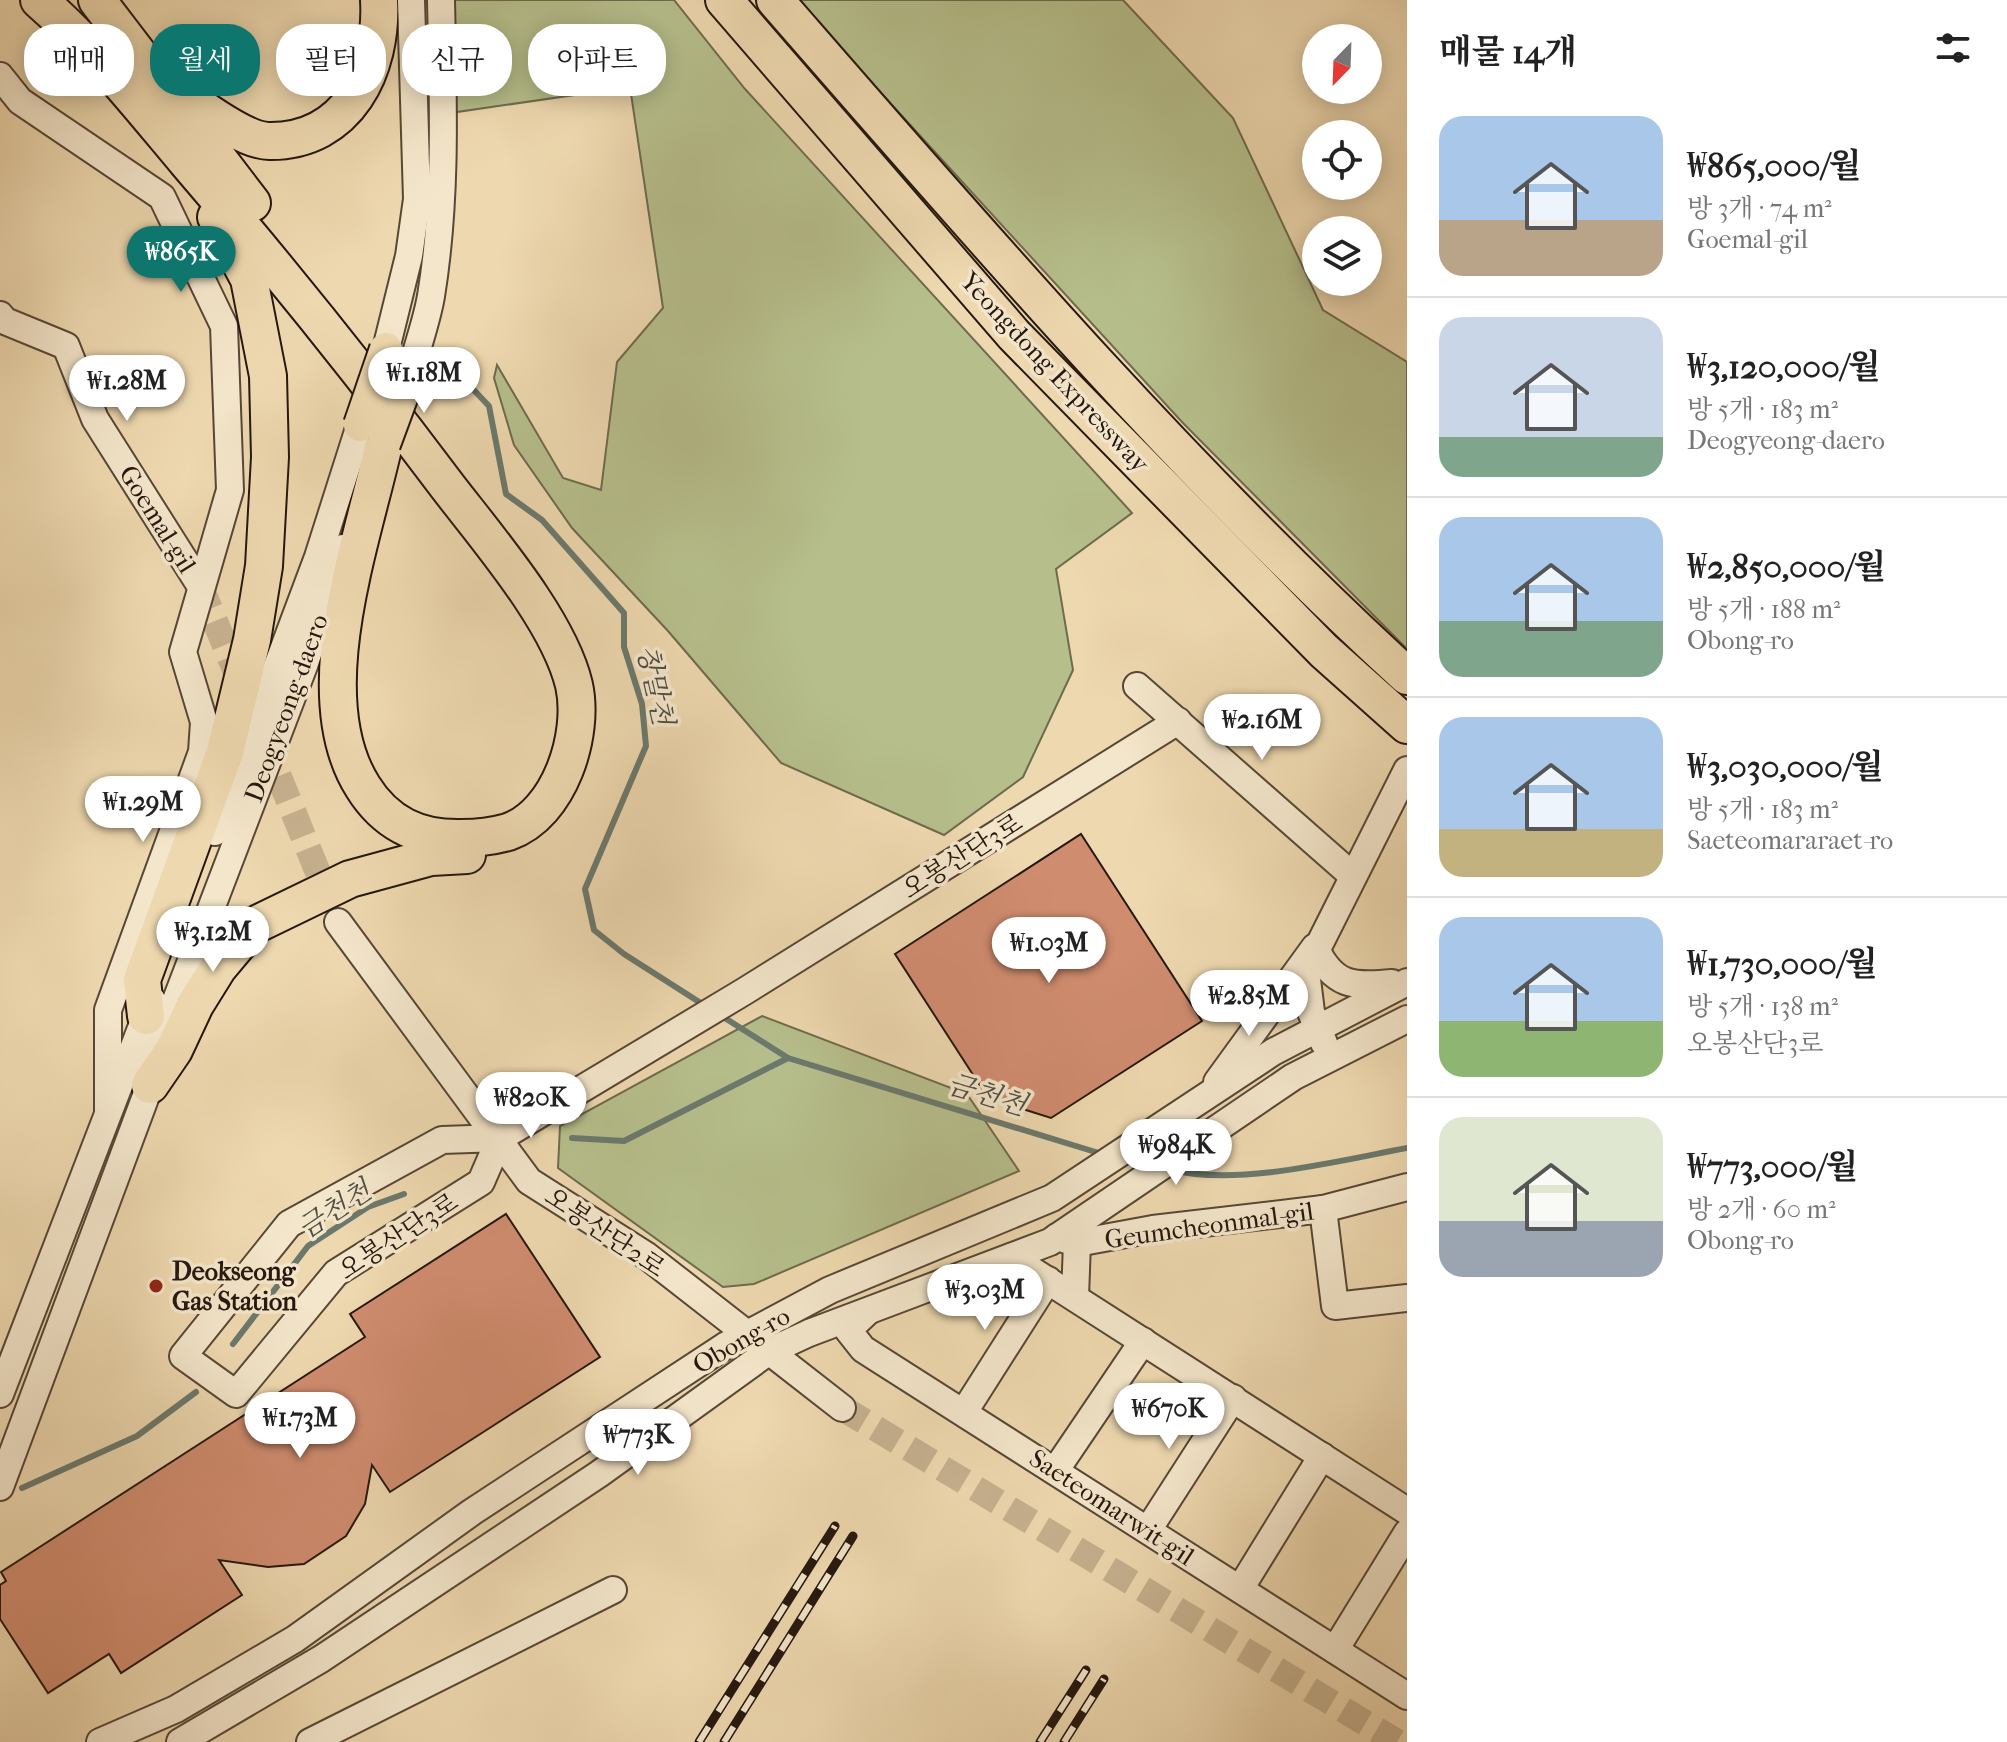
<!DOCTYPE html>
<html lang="ko">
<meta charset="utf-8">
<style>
:root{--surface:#fff;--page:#f2f2f2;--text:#222;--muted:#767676;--line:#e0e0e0;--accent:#0f766e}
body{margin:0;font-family:"IM FELL French Canon","Noto Serif KR",serif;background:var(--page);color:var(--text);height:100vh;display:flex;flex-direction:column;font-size:30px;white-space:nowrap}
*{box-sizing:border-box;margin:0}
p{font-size:26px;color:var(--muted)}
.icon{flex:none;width:44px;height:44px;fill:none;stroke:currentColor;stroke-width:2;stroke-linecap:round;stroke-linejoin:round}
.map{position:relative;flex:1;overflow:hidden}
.sheet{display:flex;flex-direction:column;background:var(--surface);width:600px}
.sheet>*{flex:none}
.top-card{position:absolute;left:24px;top:24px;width:760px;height:72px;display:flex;gap:16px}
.needle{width:52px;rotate:203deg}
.buttons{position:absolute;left:1302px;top:24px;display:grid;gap:16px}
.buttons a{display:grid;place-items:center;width:80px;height:80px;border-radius:50%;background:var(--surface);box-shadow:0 4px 20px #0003;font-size:40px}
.price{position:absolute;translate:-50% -68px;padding:0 18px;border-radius:28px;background:#fff;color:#222;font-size:26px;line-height:52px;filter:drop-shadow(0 2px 4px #0008)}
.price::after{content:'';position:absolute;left:50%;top:48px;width:24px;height:18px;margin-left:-12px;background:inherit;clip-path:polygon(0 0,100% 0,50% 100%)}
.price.on{background:var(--accent);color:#fff}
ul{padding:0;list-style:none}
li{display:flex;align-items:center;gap:24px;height:200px;padding:0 32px}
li+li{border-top:2px solid var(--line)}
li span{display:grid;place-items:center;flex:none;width:224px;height:160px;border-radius:24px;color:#555}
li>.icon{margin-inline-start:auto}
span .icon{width:96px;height:96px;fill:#fffc;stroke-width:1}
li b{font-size:34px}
h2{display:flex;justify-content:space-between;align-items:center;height:96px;padding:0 32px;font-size:34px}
.pill{padding:0 28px;border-radius:32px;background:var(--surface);box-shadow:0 4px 20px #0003;font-size:28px;line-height:72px}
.pill.on{background:var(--accent);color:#fff}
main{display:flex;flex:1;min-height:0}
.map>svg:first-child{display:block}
.green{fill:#b6bf8c;stroke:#6e6b4e;stroke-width:2}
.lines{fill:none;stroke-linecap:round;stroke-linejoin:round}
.stream{stroke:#6b796d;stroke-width:6}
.building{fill:#d08c6f;stroke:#25170f;stroke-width:2}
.minor-tunnel{stroke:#c6b18f;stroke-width:26;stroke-dasharray:26 13;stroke-linecap:butt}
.minor-casing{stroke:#574737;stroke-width:30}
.highway-casing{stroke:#25170f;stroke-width:40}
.minor{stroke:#f4e6cb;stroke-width:26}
.highway{stroke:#eed8af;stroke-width:36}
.rail-casing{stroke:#25170f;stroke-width:9}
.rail{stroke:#f4e6cb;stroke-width:6;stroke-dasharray:18;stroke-linecap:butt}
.major-bridge-casing{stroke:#25170f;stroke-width:36;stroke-linecap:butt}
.major-bridge{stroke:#eed8af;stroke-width:32}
.poi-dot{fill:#8f2418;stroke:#f4e6cb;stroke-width:3}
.labels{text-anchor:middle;stroke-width:7;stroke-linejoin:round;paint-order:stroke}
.street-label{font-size:26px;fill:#25170f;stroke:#f4e6cb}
.poi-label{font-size:26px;font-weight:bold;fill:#25170f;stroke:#f4e6cb;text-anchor:start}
.water-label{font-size:28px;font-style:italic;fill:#4e5046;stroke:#f4e6cb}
</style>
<main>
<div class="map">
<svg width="1407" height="1742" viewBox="0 0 1407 1742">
<rect width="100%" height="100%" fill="#eed8af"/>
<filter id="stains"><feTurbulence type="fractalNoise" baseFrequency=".0025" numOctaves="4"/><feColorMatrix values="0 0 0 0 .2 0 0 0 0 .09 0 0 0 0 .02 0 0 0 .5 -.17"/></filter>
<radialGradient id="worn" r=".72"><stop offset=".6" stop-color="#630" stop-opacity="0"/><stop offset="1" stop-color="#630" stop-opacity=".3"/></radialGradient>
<!-- green -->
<g class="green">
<path d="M 444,0 L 674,0 L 745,89 L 1132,513 L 1056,569 L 1073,670 L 1023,777 L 944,835 L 781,763 L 668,631 L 572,528 L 514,445 L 494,378 L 497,365 L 563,478 L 601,490 L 617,362 L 663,308 L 630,87 L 450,113 Z"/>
<path d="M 796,0 L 1123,0 L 1233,118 L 1323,310 L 1407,362 L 1407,649 L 1182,422 Z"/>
<path d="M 762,1016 L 967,1094 L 1019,1171 L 754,1284 L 723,1287 L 558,1168 L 560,1126 Z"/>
</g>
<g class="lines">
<!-- stream -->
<g class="stream">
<path d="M 450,365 L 489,406 L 506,494 L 542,520 L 624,613 L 624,647 L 642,704 L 646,746 L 585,889 L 594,930 L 624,954 L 707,1007"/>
<path d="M 720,1015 L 788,1058"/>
<path d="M 572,1138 L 624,1141 L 788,1058 L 1102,1154"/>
<path d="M 1124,1159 L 1148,1165"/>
<path d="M 1171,1170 C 1240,1186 1338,1161 1407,1148"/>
<path d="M 233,1344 L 308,1246 L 368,1207 L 404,1194"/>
<path d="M 22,1488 L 137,1436 L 196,1392"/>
</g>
</g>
<!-- building -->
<g class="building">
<path d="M 1081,834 L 1202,1021 L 1051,1118 L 988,1098 L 895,954 Z"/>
<path d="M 506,1214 L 600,1357 L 390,1492 L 372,1465 L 365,1504 L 346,1536 L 304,1564 L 268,1567 L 219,1560 L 242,1595 L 121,1673 L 109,1654 L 48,1693 L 0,1619 L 0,1585 L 6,1581 L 1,1572 L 365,1337 L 350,1314 Z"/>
</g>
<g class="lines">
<!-- minor-tunnel -->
<g class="minor-tunnel">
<path d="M 200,585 L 243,689"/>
<path d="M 264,740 L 332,907"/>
<path d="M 842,1408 L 1397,1742"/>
</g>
<defs>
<g id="minor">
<path d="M 0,76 L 20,101 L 162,197 L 224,326 L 230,490 L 183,652 L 204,722 L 202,752 L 108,1010 L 108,1110"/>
<path d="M 0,315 L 5,321 L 66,346 L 95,419 L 200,585"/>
<path d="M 386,349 L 409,256 L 417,199 L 411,0"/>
<path d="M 412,368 C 418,344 427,320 431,296 C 447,198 443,99 441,0"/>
<path d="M 1137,686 L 1353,876"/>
<path d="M 215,832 L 318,557 L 360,425"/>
<path d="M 338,922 L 529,1181 L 647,1256 L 842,1408"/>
<path d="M 1324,1043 L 1311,1012 L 1306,971 L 1407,770"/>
<path d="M 1217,1082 L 1315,947 C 1333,986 1353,987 1392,983"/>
<path d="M 500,1138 L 481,1182 L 336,1273 L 236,1394 L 183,1356 L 289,1224 L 442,1140 Z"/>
<path d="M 500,1138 L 745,991 L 1178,721"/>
<path d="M 1323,1209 L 1335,1306 L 1407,1298"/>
<path d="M 1057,1237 L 1077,1243 L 1153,1229 L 1323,1209 L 1407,1187"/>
<path d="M 1011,1257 L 1407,1511"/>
<path d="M 1075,1297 L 1077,1243"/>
<path d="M 867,1312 L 848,1330 L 863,1349 L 1407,1696"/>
<path d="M 0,1394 L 152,1000"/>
<path d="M 964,1412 L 1048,1280"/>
<path d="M 1055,1471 L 1143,1341"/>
<path d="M 0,1487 L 150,1085 L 152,1063 L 305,663 L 343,548"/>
<path d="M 1148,1530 L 1233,1398"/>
<path d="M 1240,1589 L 1322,1456"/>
<path d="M 1335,1650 L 1407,1533"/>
<path d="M 100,1742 L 176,1709 L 295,1639 L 472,1512 L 725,1346 L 830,1290 L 1052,1198 L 1273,1052 L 1407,982"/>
<path d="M 180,1742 L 321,1659 L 599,1474 L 768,1352 L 809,1333 L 1050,1242 L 1293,1077 L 1407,1019"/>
<path d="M 310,1742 L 613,1590"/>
</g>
<g id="highway">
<path d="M 39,0 C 95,49 139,105 187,162 C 278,268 364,375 448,487 C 488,539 559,621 574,685 C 585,734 560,814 508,832 C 494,836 476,838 461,838 C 419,839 386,824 363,787 C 305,696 362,543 384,444"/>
<path d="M 97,0 L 252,203"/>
<path d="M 724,0 L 1014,335 L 1324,651 L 1407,725"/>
<path d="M 775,0 C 977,232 1179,467 1407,676"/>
<path d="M 183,95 C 203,109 245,141 269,141 C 348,142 383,69 379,0"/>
<path d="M 146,1016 L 142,980 L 225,752 L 252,640 L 264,566 L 270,457 L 268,376 L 249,279 L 216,217"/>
<path d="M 150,1085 L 174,1050 L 195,1005 L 218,968 L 253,926 L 350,879 L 431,857 L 467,855"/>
</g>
</defs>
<!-- minor casing -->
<use href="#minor" class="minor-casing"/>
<!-- highway casing -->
<use href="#highway" class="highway-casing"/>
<!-- minor -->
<use href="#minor" class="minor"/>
<!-- highway -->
<use href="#highway" class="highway"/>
<defs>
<g id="rail">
<path d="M 699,1742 L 835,1526"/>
<path d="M 724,1742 L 853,1536"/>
<path d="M 1040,1742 L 1086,1670"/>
<path d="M 1064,1742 L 1104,1679"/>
</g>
</defs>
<!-- rail casing -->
<use href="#rail" class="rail-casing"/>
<!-- rail -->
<use href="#rail" class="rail"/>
<defs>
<g id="major-bridge">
<path d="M 360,425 L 386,349"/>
<path d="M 384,444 L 412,368"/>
</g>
</defs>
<!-- major-bridge casing -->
<use href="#major-bridge" class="major-bridge-casing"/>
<!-- major-bridge -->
<use href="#major-bridge" class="major-bridge"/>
</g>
<!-- markers -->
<circle class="poi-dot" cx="156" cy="1286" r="8"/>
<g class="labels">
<!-- street labels -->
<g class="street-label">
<text transform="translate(1055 372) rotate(47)" y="9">Yeongdong Expressway</text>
<text transform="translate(158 519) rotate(58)" y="9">Goemal-gil</text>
<text transform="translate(286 708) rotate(-70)" y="9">Deogyeong-daero</text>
<text transform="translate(962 856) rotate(-32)" y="9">오봉산단3로</text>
<text transform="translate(1209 1225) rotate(-8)" y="9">Geumcheonmal-gil</text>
<text transform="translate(605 1232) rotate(34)" y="9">오봉산단2로</text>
<text transform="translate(398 1236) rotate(-33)" y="9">오봉산단3로</text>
<text transform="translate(741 1340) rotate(-30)" y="9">Obong-ro</text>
<text transform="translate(1112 1507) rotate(33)" y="9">Saeteomarwit-gil</text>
</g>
<!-- poi labels -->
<g class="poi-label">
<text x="172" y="1280">Deokseong<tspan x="172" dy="30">Gas Station</tspan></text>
</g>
<!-- water labels -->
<g class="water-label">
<text transform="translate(656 685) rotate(78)" y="10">창말천</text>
<text transform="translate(987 1094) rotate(17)" y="10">금천천</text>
<text transform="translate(334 1209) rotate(-33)" y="10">금천천</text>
</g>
</g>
<rect width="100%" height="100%" filter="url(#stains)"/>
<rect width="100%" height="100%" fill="url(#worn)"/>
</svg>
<div class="buttons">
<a><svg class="needle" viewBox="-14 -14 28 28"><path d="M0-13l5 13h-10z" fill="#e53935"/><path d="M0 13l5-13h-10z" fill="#767676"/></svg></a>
<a><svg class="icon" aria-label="locate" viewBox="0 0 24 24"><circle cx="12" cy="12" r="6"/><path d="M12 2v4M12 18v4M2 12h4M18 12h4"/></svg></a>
<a><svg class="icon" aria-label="layers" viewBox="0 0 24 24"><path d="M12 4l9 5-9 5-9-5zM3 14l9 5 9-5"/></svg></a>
</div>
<b class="price on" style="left:181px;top:294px">₩865K</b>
<b class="price" style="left:424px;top:415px">₩1.18M</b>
<b class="price" style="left:127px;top:423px">₩1.28M</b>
<b class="price" style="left:1262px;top:762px">₩2.16M</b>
<b class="price" style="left:143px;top:844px">₩1.29M</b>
<b class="price" style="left:213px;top:974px">₩3.12M</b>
<b class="price" style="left:1049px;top:985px">₩1.03M</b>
<b class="price" style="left:1249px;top:1038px">₩2.85M</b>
<b class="price" style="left:531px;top:1140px">₩820K</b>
<b class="price" style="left:1176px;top:1187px">₩984K</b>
<b class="price" style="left:985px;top:1332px">₩3.03M</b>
<b class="price" style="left:1169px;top:1451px">₩670K</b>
<b class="price" style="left:300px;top:1460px">₩1.73M</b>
<b class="price" style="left:638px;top:1477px">₩773K</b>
<div class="top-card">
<a class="pill">매매</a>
<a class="pill on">월세</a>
<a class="pill">필터</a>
<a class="pill">신규</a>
<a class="pill">아파트</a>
</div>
</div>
<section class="sheet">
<h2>매물 14개<svg class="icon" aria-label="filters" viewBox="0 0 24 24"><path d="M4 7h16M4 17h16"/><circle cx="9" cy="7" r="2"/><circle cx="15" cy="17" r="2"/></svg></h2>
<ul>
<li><span style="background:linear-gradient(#a9c7e8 65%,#b9a48a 0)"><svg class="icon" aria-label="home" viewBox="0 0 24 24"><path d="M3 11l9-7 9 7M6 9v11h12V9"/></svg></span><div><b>₩865,000/월</b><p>방 3개 · 74 m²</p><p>Goemal-gil</p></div></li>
<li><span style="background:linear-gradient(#c9d6e8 75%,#7fa58c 0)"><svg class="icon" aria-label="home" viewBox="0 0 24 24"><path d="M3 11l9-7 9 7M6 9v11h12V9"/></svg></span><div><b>₩3,120,000/월</b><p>방 5개 · 183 m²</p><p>Deogyeong-daero</p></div></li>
<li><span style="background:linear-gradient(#a9c7e8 65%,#7fa58c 0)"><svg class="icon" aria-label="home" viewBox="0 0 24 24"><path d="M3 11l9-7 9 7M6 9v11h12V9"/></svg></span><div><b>₩2,850,000/월</b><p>방 5개 · 188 m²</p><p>Obong-ro</p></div></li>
<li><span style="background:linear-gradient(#a9c7e8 70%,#c2b280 0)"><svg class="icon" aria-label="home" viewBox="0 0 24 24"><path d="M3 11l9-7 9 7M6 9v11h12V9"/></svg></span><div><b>₩3,030,000/월</b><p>방 5개 · 183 m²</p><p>Saeteomararaet-ro</p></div></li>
<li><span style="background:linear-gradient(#a9c7e8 65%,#8fb573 0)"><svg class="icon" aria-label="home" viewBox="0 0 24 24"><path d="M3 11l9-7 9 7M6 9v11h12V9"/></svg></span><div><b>₩1,730,000/월</b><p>방 5개 · 138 m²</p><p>오봉산단3로</p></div></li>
<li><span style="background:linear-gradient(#dfe7d0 65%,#9aa5b1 0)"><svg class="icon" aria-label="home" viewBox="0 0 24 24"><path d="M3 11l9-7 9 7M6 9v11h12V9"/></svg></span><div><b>₩773,000/월</b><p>방 2개 · 60 m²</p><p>Obong-ro</p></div></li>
</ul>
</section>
</main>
